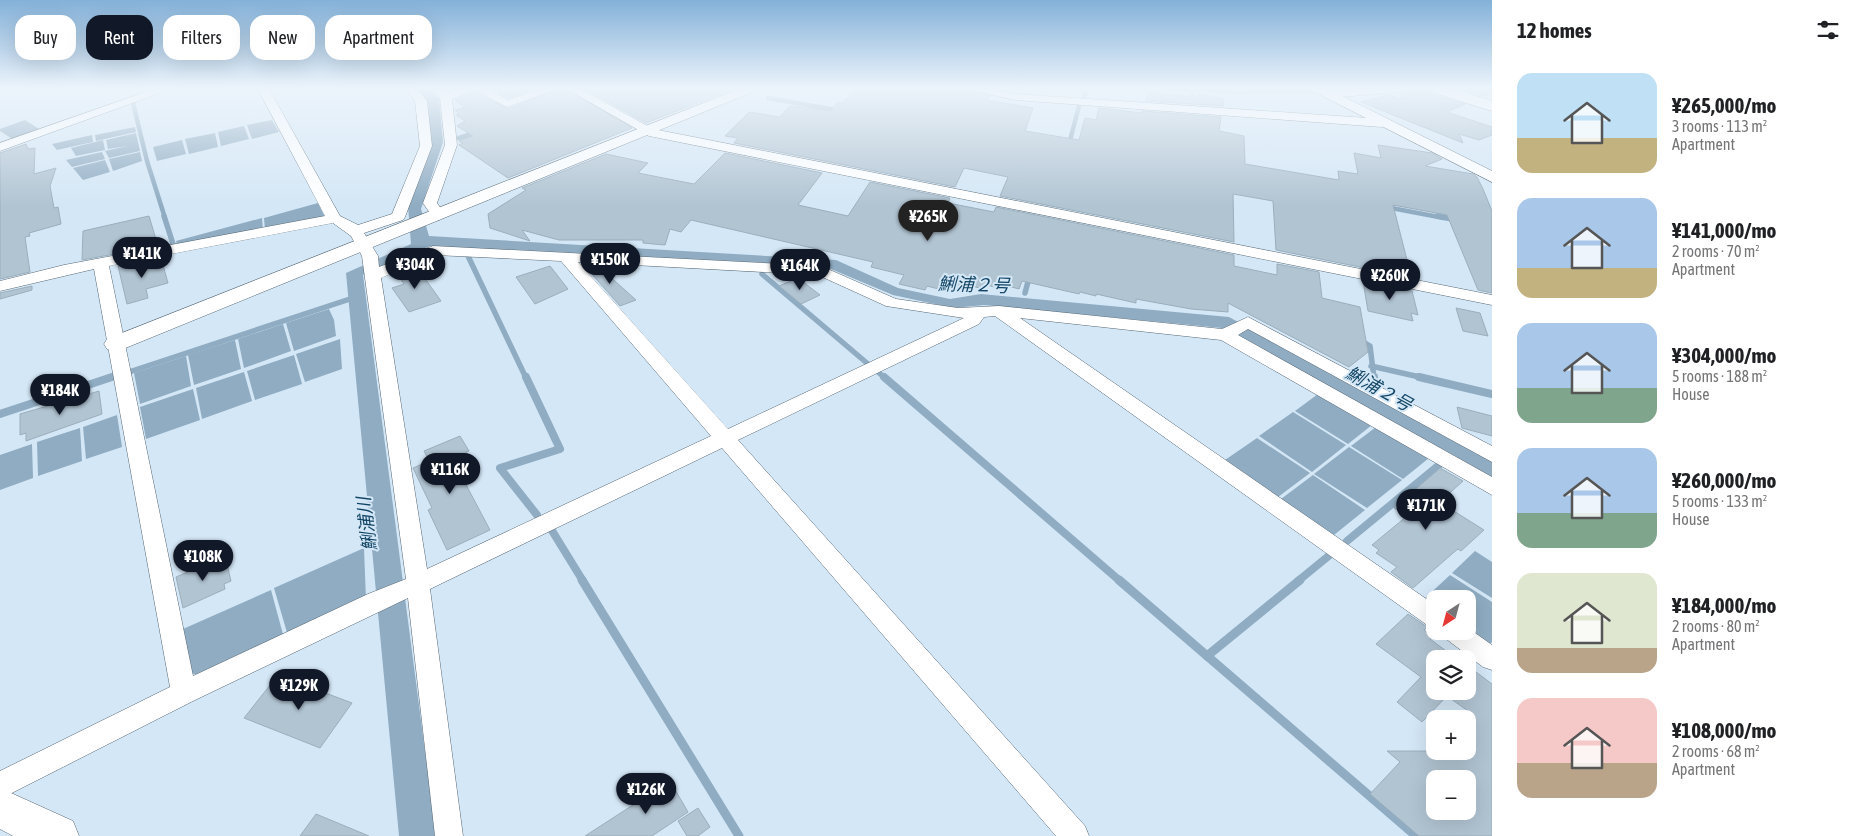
<!DOCTYPE html>
<meta charset="utf-8">
<style>
:root{--surface:#fff;--page:#f2f2f2;--text:#202124;--muted:#757577;--accent:#111827}
body{margin:0;font-family:"Asap Condensed","Noto Sans JP",sans-serif;background:var(--page);color:var(--text);height:100vh;display:flex;flex-direction:column;font-size:19px;white-space:nowrap}
*{box-sizing:border-box;margin:0}
p{font-size:16px;color:var(--muted)}
.icon{flex:none;width:28px;height:28px;fill:none;stroke:currentColor;stroke-width:2;stroke-linecap:round;stroke-linejoin:round}
.map{position:relative;flex:1;overflow:hidden}
.drawer{display:flex;flex-direction:column;background:var(--surface);width:375px}
.drawer>*{flex:none}
.guide{position:absolute;left:15px;top:15px;width:475px;height:45px;display:flex;gap:10px}
.needle{width:32px;rotate:216deg}
.controls{position:absolute;left:1426px;top:590px;display:grid;gap:10px}
.controls a{display:grid;place-items:center;width:50px;height:50px;border-radius:10px;background:var(--surface);box-shadow:0 5px 20px #0002;font-size:25px}
.price{position:absolute;translate:-50% -42px;padding:0 11px;border-radius:18px;background:var(--accent);color:#fff;font-size:16px;line-height:32px;filter:drop-shadow(0 1px 2px #0008)}
.price::after{content:'';position:absolute;left:50%;top:30px;width:15px;height:11px;margin-left:-8px;background:inherit;clip-path:polygon(0 0,100% 0,50% 100%)}
.price.selected{background:#222;color:#fff}
ul{padding:0;list-style:none}
li{display:flex;align-items:center;gap:15px;height:125px;padding:0 25px}
li span{display:grid;place-items:center;flex:none;width:140px;height:100px;border-radius:15px;color:#555}
li>.icon{margin-inline-start:auto}
span .icon{width:60px;height:60px;fill:#fffc;stroke-width:1}
li b{font-size:21px}
h2{display:flex;justify-content:space-between;align-items:center;height:60px;padding:0 25px;font-size:21px}
.chip{padding:0 18px;border-radius:15px;background:var(--surface);box-shadow:0 5px 20px #0002;font-size:18px;line-height:45px}
.chip.selected{background:var(--accent);color:#fff}
main{display:flex;flex:1;min-height:0}
.map>svg:first-child{display:block}
.water{fill:#8facc2}
.lines{fill:none;stroke-linecap:round;stroke-linejoin:round}
.stream-far3{stroke:#8facc2;stroke-width:4.5}
.stream-far2{stroke:#8facc2;stroke-width:5.5}
.stream-far1{stroke:#8facc2;stroke-width:8}
.stream{stroke:#8facc2;stroke-width:9}
.building{fill:#b1c4d2;stroke:#9baebc;fill-rule:evenodd}
.minor-casing{stroke:#566773;stroke-width:1}
.tertiary-casing{stroke:#566773;stroke-width:1}
.secondary-casing{stroke:#566773;stroke-width:1}
.trunk-casing{stroke:#566773;stroke-width:1}
.minor{fill:#fff;fill-rule:evenodd}
.tertiary{fill:#fff;fill-rule:evenodd}
.secondary{fill:#fff;fill-rule:evenodd}
.trunk{fill:#fff;fill-rule:evenodd}
.labels{text-anchor:middle;stroke-width:4;stroke-linejoin:round;paint-order:stroke}
.water-label{font-size:18px;font-style:italic;fill:#124565;stroke:#d4e7f6}
</style>
<main>
<div class="map">
<svg width="1492" height="836" viewBox="0 0 1492 836">
<rect width="100%" height="100%" fill="#d4e7f6"/>
<!-- water -->
<g class="water">
<path d="M 417,89 L 430,89 L 439,99 L 443,142 L 421,209 L 429,236 L 836,260 L 898,288 L 950,299 L 981,294 L 1229,317 L 1492,461 L 1492,478 L 1222,328 L 984,305 L 953,308 L 893,295 L 831,269 L 818,266 L 430,246 L 363,275 L 436,836 L 399,836 L 346,273 L 411,244 L 408,206 L 430,145 L 427,101 Z"/>
<path d="M 1143,89 L 1307,89 L 1314,93 L 1239,94 Z"/>
<path d="M 25,120 L 42,131 L 14,140 L 0,131 L 0,129 Z"/>
<path d="M 272,120 L 279,132 L 252,139 L 247,125 Z"/>
<path d="M 244,126 L 249,139 L 221,146 L 218,132 Z"/>
<path d="M 135,127 L 136,132 L 96,141 L 95,135 Z"/>
<path d="M 136,133 L 140,151 L 109,158 L 105,151 L 127,146 L 108,149 L 106,140 Z"/>
<path d="M 215,133 L 218,147 L 189,154 L 185,139 Z"/>
<path d="M 92,135 L 93,142 L 57,150 L 52,144 Z"/>
<path d="M 103,140 L 105,150 L 76,156 L 71,148 Z"/>
<path d="M 182,140 L 186,154 L 157,161 L 153,147 Z"/>
<path d="M 102,152 L 105,159 L 72,167 L 66,160 Z"/>
<path d="M 140,152 L 142,161 L 113,171 L 109,159 Z"/>
<path d="M 105,160 L 110,172 L 83,180 L 73,168 Z"/>
<path d="M 318,203 L 325,217 L 265,230 L 264,218 Z"/>
<path d="M 262,218 L 263,231 L 178,247 L 176,241 Z"/>
<path d="M 329,309 L 334,320 L 336,336 L 294,351 L 286,323 Z"/>
<path d="M 283,324 L 291,351 L 244,368 L 238,339 Z"/>
<path d="M 340,339 L 342,369 L 305,382 L 296,354 Z"/>
<path d="M 235,340 L 241,369 L 194,385 L 188,355 Z"/>
<path d="M 294,355 L 302,384 L 255,400 L 247,371 Z"/>
<path d="M 186,356 L 191,386 L 140,404 L 134,373 Z"/>
<path d="M 244,372 L 252,401 L 202,419 L 196,388 Z"/>
<path d="M 193,389 L 200,420 L 146,439 L 140,407 Z"/>
<path d="M 1318,394 L 1372,425 L 1348,444 L 1295,411 Z"/>
<path d="M 1293,412 L 1346,445 L 1312,472 L 1259,436 Z"/>
<path d="M 117,415 L 122,447 L 86,459 L 83,427 Z"/>
<path d="M 1376,427 L 1429,458 L 1403,479 L 1351,446 Z"/>
<path d="M 80,428 L 82,461 L 38,476 L 37,442 Z"/>
<path d="M 1257,438 L 1310,473 L 1278,497 L 1225,460 Z"/>
<path d="M 32,444 L 33,478 L 0,490 L 0,455 Z"/>
<path d="M 1349,447 L 1402,480 L 1367,508 L 1314,474 Z"/>
<path d="M 1313,475 L 1365,510 L 1334,535 L 1281,499 Z"/>
<path d="M 364,548 L 366,600 L 288,636 L 274,588 Z"/>
<path d="M 1475,551 L 1492,562 L 1492,598 L 1452,573 Z"/>
<path d="M 1450,575 L 1492,602 L 1492,642 L 1489,645 L 1468,630 L 1468,599 L 1435,599 L 1435,608 L 1423,600 Z"/>
<path d="M 271,590 L 284,638 L 202,676 L 190,673 L 183,629 Z"/>
</g>
<g class="lines">
<!-- stream-far3 -->
<g class="stream-far3">
<path d="M 768,98 L 842,111"/>
<path d="M 1084,98 L 1086,89"/>
<path d="M 133,103 L 147,161 L 165,218"/>
<path d="M 459,138 L 478,132"/>
<path d="M 1068,148 L 1079,106"/>
<path d="M 1386,207 L 1444,218"/>
</g>
<!-- stream-far2 -->
<g class="stream-far2">
<path d="M 164,216 L 174,247"/>
<path d="M 1437,216 L 1457,220"/>
<path d="M 468,256 L 526,378"/>
<path d="M 762,274 L 868,364"/>
<path d="M 1025,293 L 1030,274"/>
<path d="M 1360,340 L 1370,346 L 1374,378"/>
<path d="M 1371,366 L 1424,378"/>
<path d="M 129,372 L 356,297"/>
<path d="M 878,372 L 885,378"/>
<path d="M 108,378 L 112,377"/>
</g>
<!-- stream-far1 -->
<g class="stream-far1">
<path d="M 526,377 L 560,449 L 500,468 L 537,515"/>
<path d="M 884,377 L 1120,581"/>
<path d="M 1374,377 L 1374,381"/>
<path d="M 1419,377 L 1492,394"/>
<path d="M 0,414 L 112,377"/>
<path d="M 551,529 L 583,581"/>
<path d="M 1347,541 L 1438,466"/>
<path d="M 1298,581 L 1331,554"/>
</g>
<!-- stream -->
<g class="stream">
<path d="M 582,580 L 739,836"/>
<path d="M 1119,580 L 1416,836"/>
<path d="M 1207,656 L 1300,580"/>
</g>
</g>
<!-- building -->
<g class="building">
<path d="M 494,89 L 532,89 L 508,98 Z"/>
<path d="M 559,89 L 565,89 L 632,128 L 508,178 L 459,145 L 463,143 L 459,141 L 473,136 L 457,126 L 465,121 L 456,115 L 459,114 L 455,110 L 465,107 L 455,100 L 476,93 L 508,109 Z"/>
<path d="M 586,89 L 727,89 L 728,91 L 646,123 Z"/>
<path d="M 856,89 L 965,89 L 991,96 L 986,100 L 1033,108 L 1025,131 L 1079,140 L 1085,118 L 1096,120 L 1099,108 L 1142,113 L 1142,111 L 1221,117 L 1219,131 L 1244,136 L 1245,164 L 1339,180 L 1338,171 L 1358,174 L 1354,153 L 1381,158 L 1378,145 L 1432,153 L 1442,159 L 1425,166 L 1473,174 L 1477,177 L 1483,189 L 1492,211 L 1492,293 L 1478,290 L 1447,215 L 1393,205 L 1407,260 L 1409,277 L 1276,250 L 1273,201 L 1233,194 L 1234,242 L 1000,196 L 1008,177 L 964,168 L 955,187 L 734,143 L 738,138 L 725,136 L 749,112 L 780,117 L 790,106 L 831,111 L 838,102 L 842,103 Z"/>
<path d="M 1406,89 L 1427,89 L 1430,94 L 1465,104 L 1447,112 L 1492,127 L 1492,135 L 1479,140 L 1459,134 L 1463,143 L 1361,102 L 1389,95 L 1401,99 L 1402,93 Z"/>
<path d="M 1463,89 L 1492,89 L 1492,93 L 1484,96 Z"/>
<path d="M 1149,92 L 1188,97 L 1189,95 L 1198,97 L 1199,94 L 1224,99 L 1223,106 L 1146,101 Z"/>
<path d="M 26,144 L 28,149 L 35,148 L 34,174 L 56,168 L 50,186 L 54,208 L 58,207 L 61,224 L 29,233 L 30,236 L 25,237 L 30,272 L 0,279 L 0,153 Z"/>
<path d="M 725,153 L 822,173 L 798,205 L 848,216 L 870,182 L 950,198 L 948,203 L 994,212 L 996,207 L 1234,255 L 1234,266 L 1277,275 L 1277,264 L 1319,272 L 1322,298 L 1360,307 L 1368,352 L 1349,367 L 1228,303 L 1228,312 L 1191,309 L 1136,299 L 1136,303 L 1096,294 L 1096,296 L 1080,292 L 1079,294 L 1022,281 L 1019,289 L 997,283 L 995,287 L 986,285 L 985,289 L 970,286 L 968,292 L 951,289 L 950,292 L 927,286 L 925,290 L 899,284 L 904,275 L 871,267 L 873,262 L 691,220 L 681,232 L 670,229 L 665,245 L 643,243 L 643,240 L 559,240 L 522,230 L 530,241 L 490,228 L 488,214 L 526,190 L 522,188 L 606,154 L 648,163 L 638,173 L 694,184 Z"/>
<path d="M 149,216 L 158,246 L 82,260 L 83,231 Z"/>
<path d="M 161,258 L 168,283 L 146,289 L 148,298 L 127,304 L 118,266 Z"/>
<path d="M 583,264 L 597,265 L 636,300 L 620,306 Z"/>
<path d="M 416,266 L 441,301 L 409,312 L 392,288 L 404,284 L 397,273 Z"/>
<path d="M 550,266 L 568,289 L 535,304 L 516,277 Z"/>
<path d="M 798,278 L 820,295 L 801,304 L 779,286 Z"/>
<path d="M 1363,281 L 1412,291 L 1418,315 L 1411,313 L 1413,321 L 1368,311 Z"/>
<path d="M 32,286 L 32,290 L 0,299 L 0,293 Z"/>
<path d="M 1456,308 L 1480,313 L 1488,336 L 1463,331 Z"/>
<path d="M 99,391 L 102,414 L 26,441 L 26,433 L 20,435 L 20,414 Z"/>
<path d="M 1457,407 L 1492,416 L 1492,436 L 1462,428 Z"/>
<path d="M 460,436 L 469,451 L 466,452 L 468,456 L 454,462 L 490,530 L 447,550 L 428,510 L 432,508 L 413,468 L 429,461 L 424,451 Z"/>
<path d="M 1440,468 L 1463,481 L 1442,500 L 1452,506 L 1449,508 L 1484,530 L 1461,551 L 1458,549 L 1453,553 L 1413,588 L 1391,572 L 1397,567 L 1376,553 L 1379,550 L 1372,545 L 1407,516 L 1394,508 Z"/>
<path d="M 225,556 L 231,581 L 224,584 L 225,589 L 183,608 L 176,577 Z"/>
<path d="M 1408,614 L 1427,627 L 1424,630 L 1433,637 L 1430,639 L 1457,659 L 1435,659 L 1435,691 L 1468,691 L 1468,666 L 1492,684 L 1492,836 L 1419,836 L 1370,794 L 1400,762 L 1387,751 L 1468,751 L 1468,711 L 1447,696 L 1422,722 L 1397,702 L 1421,677 L 1376,644 ZM 1435,779 L 1468,779 L 1468,811 L 1435,811 Z"/>
<path d="M 278,675 L 352,703 L 320,748 L 244,718 Z"/>
<path d="M 670,781 L 688,812 L 652,836 L 585,836 Z"/>
<path d="M 698,808 L 710,827 L 698,836 L 687,836 L 678,821 Z"/>
<path d="M 316,814 L 369,836 L 300,836 Z"/>
</g>
<g class="lines">
<defs>
<g id="minor">
<path d="M 154,89 L 171,89 L 0,151 L 0,143 Z"/>
<path d="M 258,89 L 269,89 L 340,216 L 358,225 L 392,214 L 420,146 L 415,101 L 406,89 L 417,89 L 427,101 L 432,146 L 405,217 L 403,220 L 364,233 L 378,256 L 379,267 L 433,246 L 821,266 L 896,299 L 958,308 L 999,306 L 1222,329 L 1248,317 L 1492,446 L 1492,462 L 1248,329 L 1238,335 L 1492,477 L 1492,495 L 1221,340 L 1020,318 L 1435,605 L 1435,628 L 1427,625 L 995,316 L 984,317 L 979,324 L 738,440 L 1085,826 L 1089,836 L 1056,836 L 722,448 L 430,589 L 463,836 L 435,836 L 408,598 L 193,701 L 0,799 L 0,771 L 170,687 L 94,269 L 0,291 L 0,281 L 64,265 L 325,216 ZM 333,223 L 351,236 L 362,256 L 406,579 L 368,594 L 193,676 L 109,266 ZM 435,255 L 561,261 L 711,436 L 427,569 L 381,278 ZM 578,262 L 818,275 L 886,306 L 964,318 L 728,429 Z"/>
<path d="M 433,89 L 445,89 L 448,93 L 458,89 L 489,89 L 508,100 L 539,89 L 557,89 L 507,107 L 476,91 L 452,99 L 457,145 L 437,203 L 446,216 L 439,220 L 434,219 L 423,203 L 445,145 L 440,98 Z"/>
<path d="M 567,89 L 581,89 L 653,129 L 1492,295 L 1492,305 L 649,136 Z"/>
<path d="M 967,89 L 993,89 L 1015,94 L 1382,119 L 1388,123 L 1382,127 L 1015,100 Z"/>
<path d="M 1353,89 L 1404,89 L 1399,92 L 1327,98 L 1321,95 L 1327,92 Z"/>
<path d="M 1468,628 L 1492,645 L 1492,670 L 1483,667 L 1445,638 L 1441,631 L 1468,631 Z"/>
</g>
<g id="tertiary">
<path d="M 739,89 L 760,89 L 123,349 L 115,351 L 107,349 L 104,344 L 107,339 Z"/>
<path d="M 1309,89 L 1328,89 L 1492,171 L 1492,182 Z"/>
</g>
<path id="secondary" d="M 1429,89 L 1456,89 L 1492,101 L 1492,111 L 1431,92 Z"/>
<path id="trunk" d="M 0,788 L 73,821 L 79,836 L 13,836 L 0,829 Z"/>
</defs>
<!-- minor casing -->
<use href="#minor" class="minor-casing"/>
<!-- tertiary casing -->
<use href="#tertiary" class="tertiary-casing"/>
<!-- secondary casing -->
<use href="#secondary" class="secondary-casing"/>
<!-- trunk casing -->
<use href="#trunk" class="trunk-casing"/>
<!-- minor -->
<use href="#minor" class="minor"/>
<!-- tertiary -->
<use href="#tertiary" class="tertiary"/>
<!-- secondary -->
<use href="#secondary" class="secondary"/>
<!-- trunk -->
<use href="#trunk" class="trunk"/>
</g>
<!-- sky -->
<linearGradient id="sky" x2="0" y2="1"><stop stop-color="#84b1d9"/><stop offset="0.43" stop-color="#ecf4fb"/><stop offset="1" stop-color="#ecf4fb" stop-opacity="0"/></linearGradient>
<rect width="1492" height="206" fill="url(#sky)"/>
<g class="labels">
<!-- water labels -->
<g class="water-label">
<text transform="translate(974 285) rotate(2)" y="6">鯏浦２号</text>
<text transform="translate(1379 389) rotate(29)" y="6">鯏浦２号</text>
<text transform="translate(367 524) rotate(-97)" y="6">鯏浦川</text>
</g>
</g>
</svg>
<div class="controls">
<a><svg class="needle" viewBox="-14 -14 28 28"><path d="M0-13l5 13h-10z" fill="#e53935"/><path d="M0 13l5-13h-10z" fill="#757577"/></svg></a>
<a><svg class="icon" aria-label="layers" viewBox="0 0 24 24"><path d="M12 4l9 5-9 5-9-5zM3 14l9 5 9-5"/></svg></a>
<a>+</a>
<a>−</a>
</div>
<b class="price selected" style="left:928px;top:242px">¥265K</b>
<b class="price" style="left:142px;top:279px">¥141K</b>
<b class="price" style="left:610px;top:285px">¥150K</b>
<b class="price" style="left:415px;top:290px">¥304K</b>
<b class="price" style="left:800px;top:291px">¥164K</b>
<b class="price" style="left:1390px;top:301px">¥260K</b>
<b class="price" style="left:60px;top:416px">¥184K</b>
<b class="price" style="left:450px;top:495px">¥116K</b>
<b class="price" style="left:1426px;top:531px">¥171K</b>
<b class="price" style="left:203px;top:582px">¥108K</b>
<b class="price" style="left:299px;top:711px">¥129K</b>
<b class="price" style="left:646px;top:815px">¥126K</b>
<div class="guide">
<a class="chip">Buy</a>
<a class="chip selected">Rent</a>
<a class="chip">Filters</a>
<a class="chip">New</a>
<a class="chip">Apartment</a>
</div>
</div>
<section class="drawer">
<h2>12 homes<svg class="icon" aria-label="filters" viewBox="0 0 24 24"><path d="M4 7h16M4 17h16"/><circle cx="9" cy="7" r="2"/><circle cx="15" cy="17" r="2"/></svg></h2>
<ul>
<li><span style="background:linear-gradient(#bfe0f5 65%,#c2b280 0)"><svg class="icon" aria-label="home" viewBox="0 0 24 24"><path d="M3 11l9-7 9 7M6 9v11h12V9"/></svg></span><div><b>¥265,000/mo</b><p>3 rooms · 113 m²</p><p>Apartment</p></div></li>
<li><span style="background:linear-gradient(#a9c7e8 70%,#c2b280 0)"><svg class="icon" aria-label="home" viewBox="0 0 24 24"><path d="M3 11l9-7 9 7M6 9v11h12V9"/></svg></span><div><b>¥141,000/mo</b><p>2 rooms · 70 m²</p><p>Apartment</p></div></li>
<li><span style="background:linear-gradient(#a9c7e8 65%,#7fa58c 0)"><svg class="icon" aria-label="home" viewBox="0 0 24 24"><path d="M3 11l9-7 9 7M6 9v11h12V9"/></svg></span><div><b>¥304,000/mo</b><p>5 rooms · 188 m²</p><p>House</p></div></li>
<li><span style="background:linear-gradient(#a9c7e8 65%,#7fa58c 0)"><svg class="icon" aria-label="home" viewBox="0 0 24 24"><path d="M3 11l9-7 9 7M6 9v11h12V9"/></svg></span><div><b>¥260,000/mo</b><p>5 rooms · 133 m²</p><p>House</p></div></li>
<li><span style="background:linear-gradient(#dfe7d0 75%,#b9a48a 0)"><svg class="icon" aria-label="home" viewBox="0 0 24 24"><path d="M3 11l9-7 9 7M6 9v11h12V9"/></svg></span><div><b>¥184,000/mo</b><p>2 rooms · 80 m²</p><p>Apartment</p></div></li>
<li><span style="background:linear-gradient(#f6c9c9 65%,#b9a48a 0)"><svg class="icon" aria-label="home" viewBox="0 0 24 24"><path d="M3 11l9-7 9 7M6 9v11h12V9"/></svg></span><div><b>¥108,000/mo</b><p>2 rooms · 68 m²</p><p>Apartment</p></div></li>
</ul>
</section>
</main>
